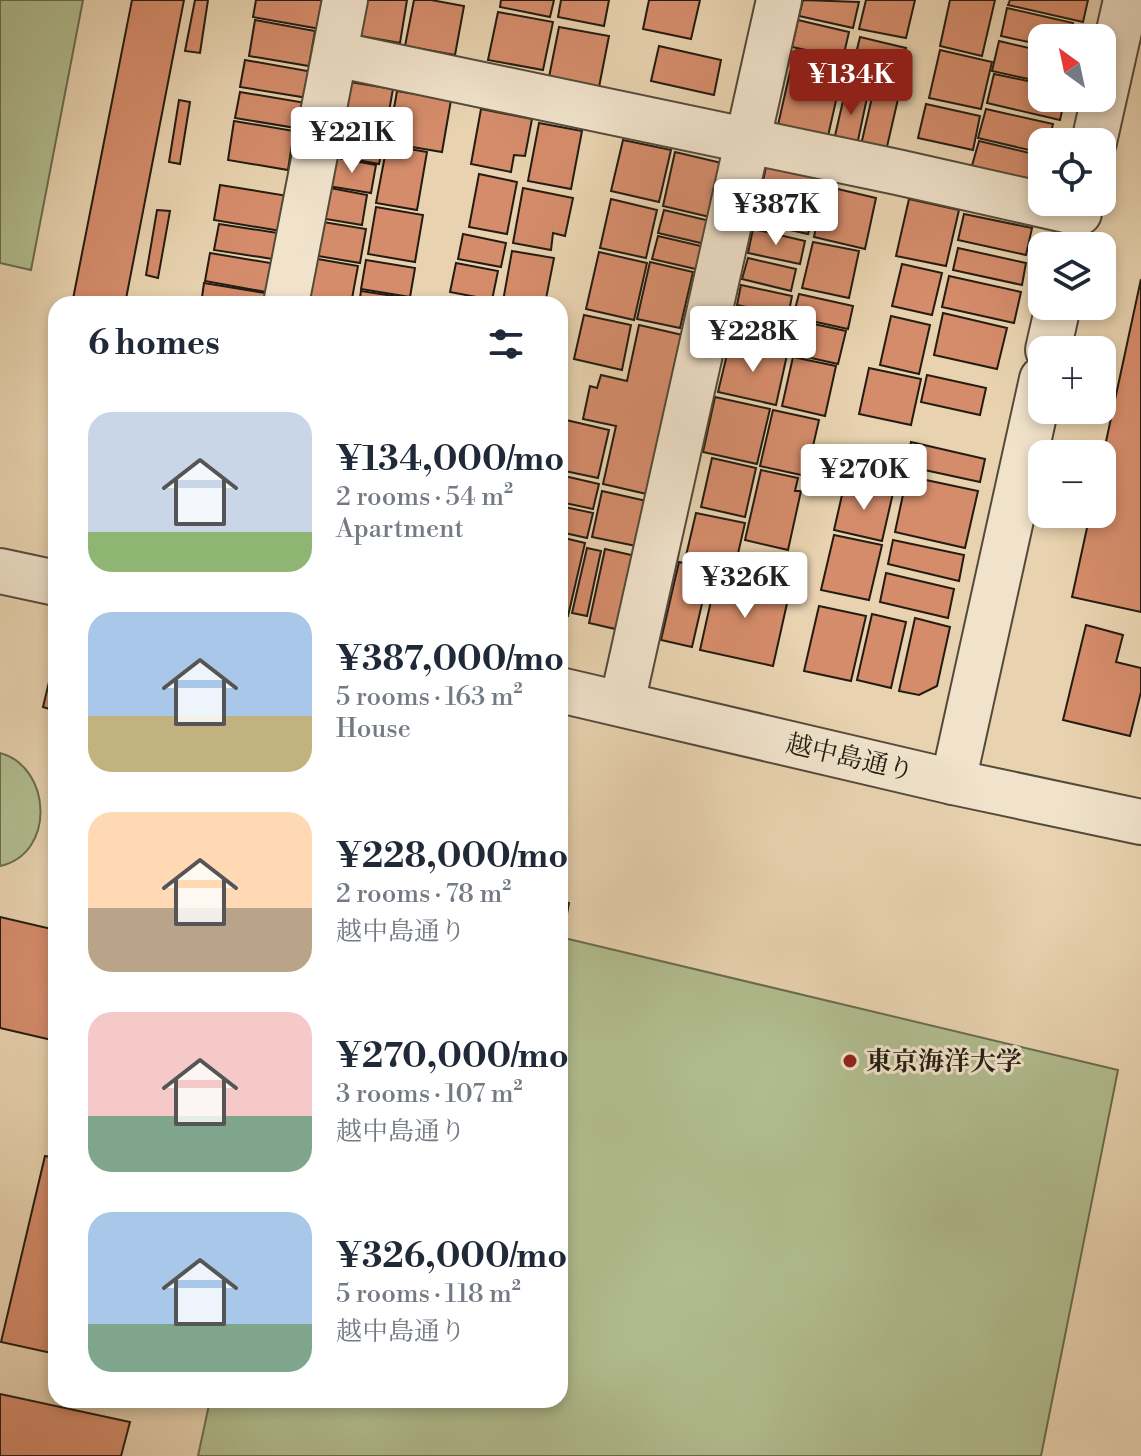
<!DOCTYPE html>
<meta charset="utf-8">
<style>
:root{--surface:#fff;--page:#f2f2f3;--text:#1f2937;--muted:#747a83;--accent:#8f2418}
body{margin:0;font-family:"Libre Bodoni","Noto Serif JP",serif;background:var(--page);color:var(--text);height:100vh;display:flex;flex-direction:column;font-size:30px;white-space:nowrap}
*{box-sizing:border-box;margin:0}
p{font-size:26px;color:var(--muted)}
.icon{flex:none;width:44px;height:44px;fill:none;stroke:currentColor;stroke-width:2;stroke-linecap:round;stroke-linejoin:round}
.map{position:relative;flex:1;overflow:hidden}
.side{position:absolute;left:48px;top:296px;width:520px;height:1112px;display:flex;flex-direction:column;background:var(--surface);border-radius:24px;box-shadow:0 4px 12px #0003}
.side>*{flex:none}
.needle{width:52px;rotate:327deg}
.buttons{position:absolute;left:1028px;top:24px;display:grid;gap:16px}
.buttons a{display:grid;place-items:center;width:88px;height:88px;border-radius:16px;background:var(--surface);box-shadow:0 4px 12px #0003;font-size:40px}
.price{position:absolute;translate:-50% -68px;padding:0 18px;border-radius:8px;background:#fff;color:#222;font-size:26px;line-height:52px;filter:drop-shadow(0 2px 4px #0008)}
.price::after{content:'';position:absolute;left:50%;top:48px;width:24px;height:18px;margin-left:-12px;background:inherit;clip-path:polygon(0 0,100% 0,50% 100%)}
.price.active{background:var(--accent);color:#fff}
ul{padding:0;list-style:none}
li{display:flex;align-items:center;gap:24px;height:200px;padding:0 40px}
li span{display:grid;place-items:center;flex:none;width:224px;height:160px;border-radius:24px;color:#555}
li>.icon{margin-inline-start:auto}
span .icon{width:96px;height:96px;fill:#fffc;stroke-width:1}
li b{font-size:34px}
h2{display:flex;justify-content:space-between;align-items:center;height:96px;padding:0 40px;font-size:34px}
.map>svg:first-child{display:block}
.green{fill:#b1bd8f;stroke:#6a6c50;stroke-width:2}
.building{fill:#d58c6b;stroke:#231c12;stroke-width:2}
.lines{fill:none;stroke-linecap:round;stroke-linejoin:round}
.minor-casing{stroke:#544a39;stroke-width:48}
.minor{stroke:#f0e2cb;stroke-width:44}
.poi-dot{fill:#8f2418;stroke:#f0e2cb;stroke-width:3}
.labels{text-anchor:middle;stroke-width:6;stroke-linejoin:round;paint-order:stroke}
.street-label{font-size:26px;fill:#231c12;stroke:#f0e2cb}
.poi-label{font-size:26px;font-weight:bold;fill:#231c12;stroke:#f0e2cb;text-anchor:start}
</style>
<div class="map">
<svg width="1141" height="1456" viewBox="0 0 1141 1456">
<rect width="100%" height="100%" fill="#e8d2af"/>
<filter id="stains"><feTurbulence type="fractalNoise" baseFrequency=".0025" numOctaves="4"/><feColorMatrix values="0 0 0 0 .2 0 0 0 0 .09 0 0 0 0 .02 0 0 0 .5 -.17"/></filter>
<radialGradient id="worn" r=".72"><stop offset=".6" stop-color="#630" stop-opacity="0"/><stop offset="1" stop-color="#630" stop-opacity=".3"/></radialGradient>
<!-- green -->
<g class="green">
<path d="M 0,0 L 83,0 L 31,270 L 0,263 Z"/>
<path d="M 0,753 C 52,767 56,854 0,866 Z"/>
<path d="M 560,937 L 1118,1070 L 1041,1456 L 198,1456 L 210,1400 L 560,1400 Z"/>
</g>
<!-- building -->
<g class="building">
<path d="M 132,0 L 184,0 L 125,304 L 72,304 Z"/>
<path d="M 195,0 L 208,0 L 200,53 L 185,51 Z"/>
<path d="M 256,0 L 325,0 L 326,30 L 253,17 Z"/>
<path d="M 361,0 L 407,0 L 400,43 L 355,35 Z"/>
<path d="M 414,0 L 431,0 L 464,6 L 455,55 L 405,46 Z"/>
<path d="M 501,0 L 554,0 L 550,17 L 500,7 Z"/>
<path d="M 561,0 L 609,0 L 604,26 L 558,17 Z"/>
<path d="M 649,0 L 700,0 L 691,39 L 643,29 Z"/>
<path d="M 803,0 L 859,2 L 853,28 L 799,16 Z"/>
<path d="M 866,0 L 915,0 L 906,38 L 859,29 Z"/>
<path d="M 950,0 L 995,0 L 982,56 L 940,46 Z"/>
<path d="M 1010,0 L 1088,0 L 1083,22 L 1008,5 Z"/>
<path d="M 1007,8 L 1073,23 L 1070,38 L 1042,38 L 1042,45 L 1001,36 Z"/>
<path d="M 498,12 L 553,22 L 543,70 L 488,60 Z"/>
<path d="M 255,20 L 315,31 L 309,66 L 249,56 Z"/>
<path d="M 798,20 L 849,32 L 843,58 L 792,47 Z"/>
<path d="M 559,27 L 609,36 L 599,87 L 549,77 Z"/>
<path d="M 860,37 L 906,48 L 896,93 L 849,82 Z"/>
<path d="M 999,41 L 1042,51 L 1042,82 L 992,71 Z"/>
<path d="M 659,46 L 721,60 L 714,95 L 651,81 Z"/>
<path d="M 940,50 L 992,62 L 981,109 L 929,98 Z"/>
<path d="M 245,60 L 313,72 L 308,98 L 240,87 Z"/>
<path d="M 790,72 L 840,83 L 828,136 L 778,125 Z"/>
<path d="M 994,74 L 1042,84 L 1042,98 L 1065,98 L 1060,120 L 987,103 Z"/>
<path d="M 350,82 L 393,89 L 386,128 L 344,120 Z"/>
<path d="M 846,88 L 868,93 L 857,145 L 834,140 Z"/>
<path d="M 397,91 L 451,100 L 442,152 L 388,143 Z"/>
<path d="M 240,92 L 306,103 L 302,129 L 235,118 Z"/>
<path d="M 873,93 L 898,99 L 886,151 L 861,145 Z"/>
<path d="M 179,100 L 190,102 L 180,164 L 169,162 Z"/>
<path d="M 926,104 L 980,116 L 973,150 L 918,138 Z"/>
<path d="M 481,109 L 532,119 L 525,156 L 514,155 L 511,172 L 471,164 Z"/>
<path d="M 986,109 L 1053,124 L 1049,142 L 1042,142 L 1042,153 L 978,138 Z"/>
<path d="M 234,121 L 294,131 L 288,170 L 228,160 Z"/>
<path d="M 340,123 L 386,131 L 379,164 L 335,156 Z"/>
<path d="M 539,123 L 582,131 L 571,189 L 528,181 Z"/>
<path d="M 623,140 L 671,150 L 659,202 L 611,191 Z"/>
<path d="M 979,141 L 1042,156 L 1042,185 L 971,169 Z"/>
<path d="M 387,145 L 427,152 L 417,210 L 376,203 Z"/>
<path d="M 675,152 L 726,164 L 714,218 L 663,206 Z"/>
<path d="M 333,157 L 376,165 L 371,193 L 328,186 Z"/>
<path d="M 766,167 L 820,179 L 814,206 L 760,195 Z"/>
<path d="M 479,174 L 517,182 L 507,234 L 469,227 Z"/>
<path d="M 220,185 L 294,197 L 287,232 L 214,220 Z"/>
<path d="M 825,186 L 876,198 L 865,249 L 814,237 Z"/>
<path d="M 325,187 L 367,195 L 362,225 L 320,218 Z"/>
<path d="M 523,188 L 573,198 L 565,236 L 553,233 L 551,250 L 513,243 Z"/>
<path d="M 759,198 L 814,211 L 808,234 L 754,222 Z"/>
<path d="M 611,199 L 657,210 L 646,258 L 600,248 Z"/>
<path d="M 909,199 L 959,210 L 946,266 L 896,256 Z"/>
<path d="M 376,207 L 423,215 L 415,262 L 368,254 Z"/>
<path d="M 157,210 L 170,211 L 158,278 L 146,275 Z"/>
<path d="M 664,210 L 710,221 L 705,244 L 658,233 Z"/>
<path d="M 964,214 L 1032,228 L 1026,255 L 958,240 Z"/>
<path d="M 317,221 L 366,229 L 360,263 L 312,255 Z"/>
<path d="M 219,224 L 278,233 L 273,259 L 214,250 Z"/>
<path d="M 753,229 L 805,241 L 800,264 L 748,253 Z"/>
<path d="M 463,234 L 506,243 L 501,267 L 458,259 Z"/>
<path d="M 658,236 L 705,247 L 700,270 L 652,259 Z"/>
<path d="M 813,242 L 859,251 L 849,298 L 802,288 Z"/>
<path d="M 958,248 L 1026,263 L 1022,285 L 953,270 Z"/>
<path d="M 512,251 L 554,258 L 545,304 L 503,301 Z"/>
<path d="M 599,252 L 647,263 L 634,320 L 586,309 Z"/>
<path d="M 210,253 L 282,265 L 277,294 L 205,281 Z"/>
<path d="M 312,258 L 358,266 L 351,304 L 303,304 Z"/>
<path d="M 748,258 L 796,269 L 791,291 L 742,279 Z"/>
<path d="M 366,260 L 415,268 L 410,297 L 361,289 Z"/>
<path d="M 650,262 L 693,272 L 680,328 L 637,319 Z"/>
<path d="M 456,263 L 498,271 L 492,300 L 450,292 Z"/>
<path d="M 902,264 L 942,273 L 932,315 L 892,306 Z"/>
<path d="M 949,276 L 1021,292 L 1014,323 L 942,307 Z"/>
<path d="M 1141,279 L 1141,612 L 1072,597 L 1090,514 L 1102,514 L 1102,460 Z"/>
<path d="M 204,283 L 277,295 L 275,304 L 201,304 Z"/>
<path d="M 741,285 L 792,296 L 788,316 L 737,305 Z"/>
<path d="M 361,291 L 407,298 L 405,304 L 359,304 Z"/>
<path d="M 799,294 L 853,306 L 848,329 L 793,317 Z"/>
<path d="M 739,310 L 786,320 L 779,350 L 733,339 Z"/>
<path d="M 943,313 L 1007,328 L 997,369 L 934,355 Z"/>
<path d="M 584,315 L 631,325 L 622,370 L 574,359 Z"/>
<path d="M 891,316 L 930,325 L 919,374 L 880,365 Z"/>
<path d="M 791,319 L 846,331 L 838,364 L 784,352 Z"/>
<path d="M 639,325 L 687,336 L 651,495 L 603,484 L 616,426 L 583,419 L 590,386 L 597,388 L 601,375 L 627,381 Z"/>
<path d="M 730,342 L 787,355 L 776,405 L 718,392 Z"/>
<path d="M 793,357 L 836,366 L 825,416 L 782,406 Z"/>
<path d="M 869,368 L 921,379 L 911,425 L 859,414 Z"/>
<path d="M 927,375 L 986,388 L 980,415 L 921,402 Z"/>
<path d="M 715,397 L 770,409 L 757,464 L 703,452 Z"/>
<path d="M 773,410 L 819,420 L 806,476 L 760,466 Z"/>
<path d="M 566,420 L 609,430 L 598,478 L 560,470 L 560,447 Z"/>
<path d="M 911,442 L 985,459 L 980,482 L 906,466 Z"/>
<path d="M 712,458 L 756,468 L 745,517 L 701,507 Z"/>
<path d="M 761,470 L 798,478 L 795,491 L 801,491 L 788,550 L 745,540 Z"/>
<path d="M 560,475 L 599,484 L 593,509 L 560,502 Z"/>
<path d="M 907,476 L 978,491 L 965,548 L 895,532 Z"/>
<path d="M 845,482 L 893,493 L 882,541 L 834,530 Z"/>
<path d="M 602,491 L 651,502 L 641,547 L 592,537 Z"/>
<path d="M 560,506 L 593,513 L 587,538 L 560,532 Z"/>
<path d="M 696,513 L 745,523 L 734,571 L 685,560 Z"/>
<path d="M 834,535 L 882,545 L 869,600 L 821,590 Z"/>
<path d="M 560,537 L 585,543 L 568,616 L 560,614 Z"/>
<path d="M 893,540 L 964,555 L 959,581 L 888,564 Z"/>
<path d="M 587,548 L 601,551 L 587,616 L 572,613 Z"/>
<path d="M 605,549 L 640,557 L 624,631 L 589,623 Z"/>
<path d="M 679,562 L 710,569 L 692,647 L 661,640 Z"/>
<path d="M 886,573 L 954,589 L 948,618 L 880,602 Z"/>
<path d="M 717,574 L 790,590 L 773,666 L 700,650 Z"/>
<path d="M 819,606 L 866,616 L 851,681 L 804,671 Z"/>
<path d="M 872,614 L 906,622 L 891,688 L 857,680 Z"/>
<path d="M 915,618 L 950,627 L 937,686 L 919,695 L 899,691 Z"/>
<path d="M 1086,625 L 1123,635 L 1116,662 L 1141,668 L 1141,692 L 1130,736 L 1063,720 Z"/>
<path d="M 54,661 L 56,662 L 56,711 L 43,707 Z"/>
<path d="M 560,901 L 569,903 L 566,919 L 560,917 Z"/>
<path d="M 0,917 L 56,930 L 56,1041 L 0,1028 Z"/>
<path d="M 45,1156 L 56,1158 L 56,1354 L 1,1342 Z"/>
<path d="M 0,1394 L 130,1422 L 121,1456 L 0,1456 Z"/>
</g>
<g class="lines">
<defs>
<g id="minor">
<path d="M 335,54 L 897,172 L 1079,213"/>
<path d="M 1094,142 L 1126,0"/>
<path d="M 286,304 L 345,0"/>
<path d="M 1048,350 L 1058,306"/>
<path d="M 0,571 L 56,583"/>
<path d="M 560,690 L 953,782 L 1141,822"/>
<path d="M 622,703 L 779,0"/>
<path d="M 953,782 L 1042,379"/>
</g>
</defs>
<!-- minor casing -->
<use href="#minor" class="minor-casing"/>
<!-- minor -->
<use href="#minor" class="minor"/>
</g>
<!-- markers -->
<circle class="poi-dot" cx="850" cy="1061" r="8"/>
<g class="labels">
<!-- street labels -->
<g class="street-label">
<text transform="translate(850 757) rotate(13)" y="9">越中島通り</text>
</g>
<!-- poi labels -->
<g class="poi-label">
<text x="866" y="1070">東京海洋大学</text>
</g>
</g>
<rect width="100%" height="100%" filter="url(#stains)"/>
<rect width="100%" height="100%" fill="url(#worn)"/>
</svg>
<div class="buttons">
<a><svg class="needle" viewBox="-14 -14 28 28"><path d="M0-13l5 13h-10z" fill="#e53935"/><path d="M0 13l5-13h-10z" fill="#747a83"/></svg></a>
<a><svg class="icon" aria-label="locate" viewBox="0 0 24 24"><circle cx="12" cy="12" r="6"/><path d="M12 2v4M12 18v4M2 12h4M18 12h4"/></svg></a>
<a><svg class="icon" aria-label="layers" viewBox="0 0 24 24"><path d="M12 4l9 5-9 5-9-5zM3 14l9 5 9-5"/></svg></a>
<a>+</a>
<a>−</a>
</div>
<b class="price active" style="left:851px;top:117px">¥134K</b>
<b class="price" style="left:352px;top:175px">¥221K</b>
<b class="price" style="left:776px;top:247px">¥387K</b>
<b class="price" style="left:753px;top:374px">¥228K</b>
<b class="price" style="left:864px;top:512px">¥270K</b>
<b class="price" style="left:745px;top:620px">¥326K</b>
<section class="side">
<h2>6 homes<svg class="icon" aria-label="filters" viewBox="0 0 24 24"><path d="M4 7h16M4 17h16"/><circle cx="9" cy="7" r="2"/><circle cx="15" cy="17" r="2"/></svg></h2>
<ul>
<li><span style="background:linear-gradient(#c9d6e8 75%,#8fb573 0)"><svg class="icon" aria-label="home" viewBox="0 0 24 24"><path d="M3 11l9-7 9 7M6 9v11h12V9"/></svg></span><div><b>¥134,000/mo</b><p>2 rooms · 54 m²</p><p>Apartment</p></div></li>
<li><span style="background:linear-gradient(#a9c7e8 65%,#c2b280 0)"><svg class="icon" aria-label="home" viewBox="0 0 24 24"><path d="M3 11l9-7 9 7M6 9v11h12V9"/></svg></span><div><b>¥387,000/mo</b><p>5 rooms · 163 m²</p><p>House</p></div></li>
<li><span style="background:linear-gradient(#ffd9b3 60%,#b9a48a 0)"><svg class="icon" aria-label="home" viewBox="0 0 24 24"><path d="M3 11l9-7 9 7M6 9v11h12V9"/></svg></span><div><b>¥228,000/mo</b><p>2 rooms · 78 m²</p><p>越中島通り</p></div></li>
<li><span style="background:linear-gradient(#f6c9c9 65%,#7fa58c 0)"><svg class="icon" aria-label="home" viewBox="0 0 24 24"><path d="M3 11l9-7 9 7M6 9v11h12V9"/></svg></span><div><b>¥270,000/mo</b><p>3 rooms · 107 m²</p><p>越中島通り</p></div></li>
<li><span style="background:linear-gradient(#a9c7e8 70%,#7fa58c 0)"><svg class="icon" aria-label="home" viewBox="0 0 24 24"><path d="M3 11l9-7 9 7M6 9v11h12V9"/></svg></span><div><b>¥326,000/mo</b><p>5 rooms · 118 m²</p><p>越中島通り</p></div></li>
</ul>
</section>
</div>
